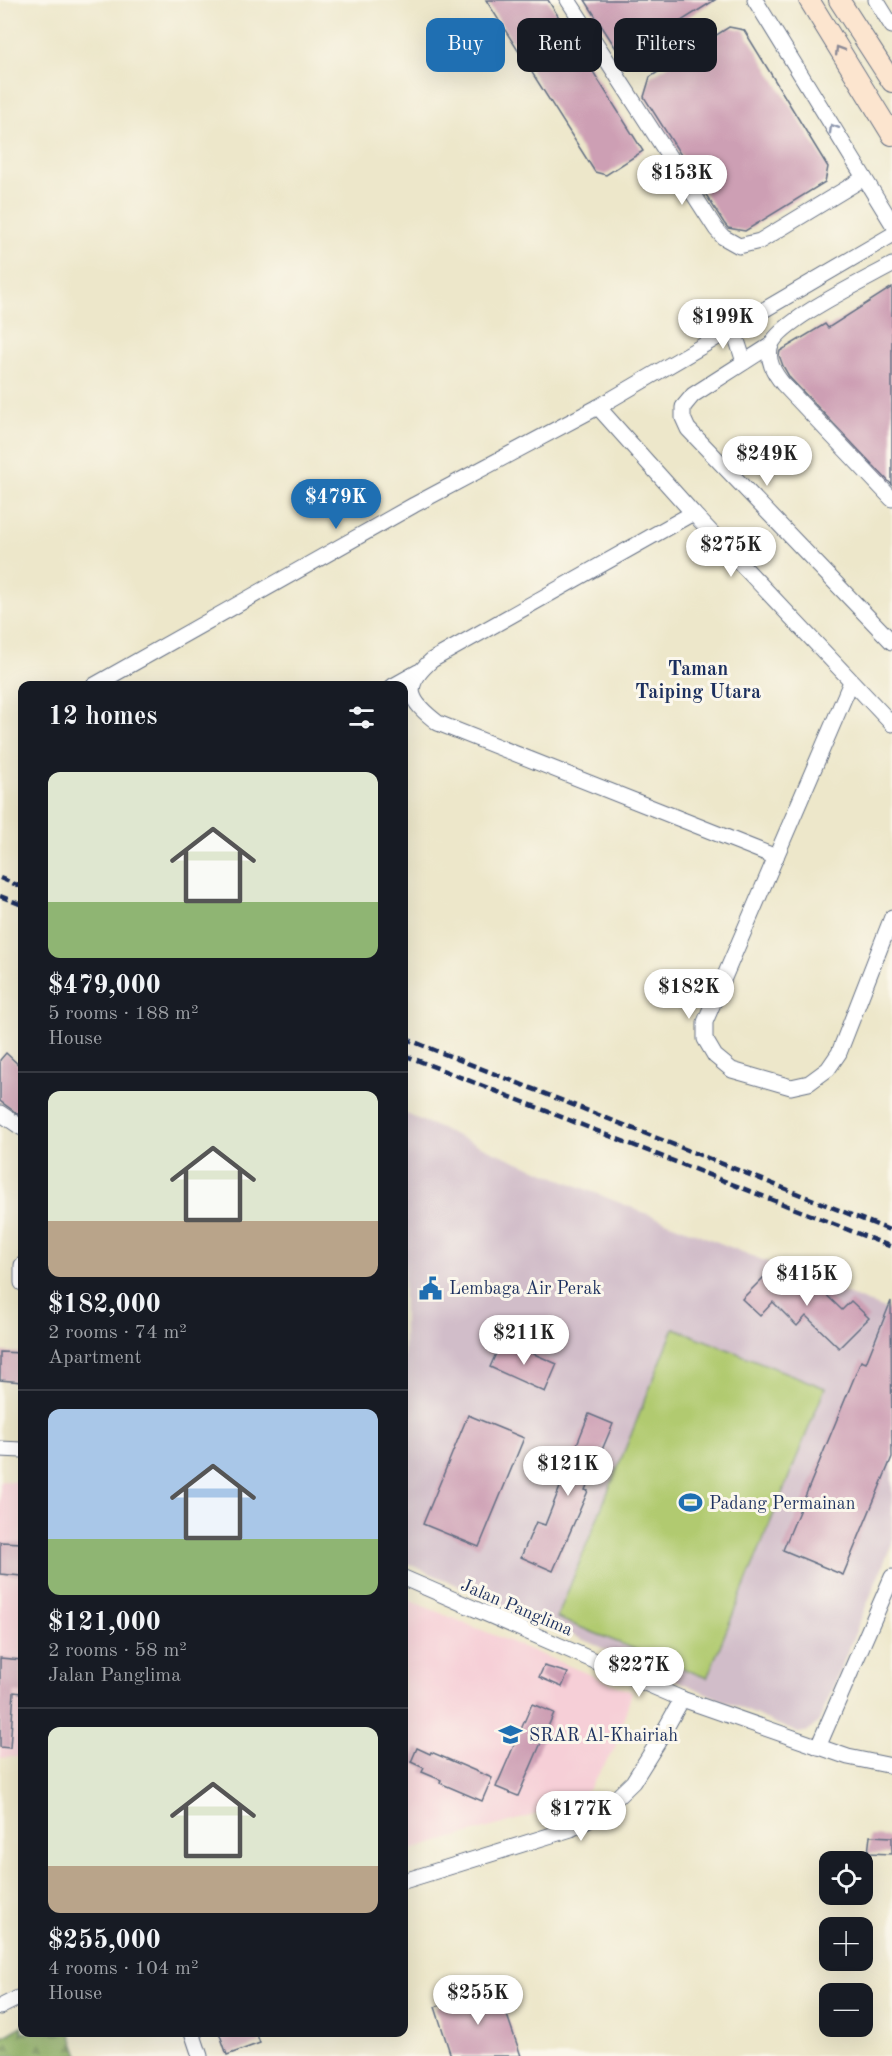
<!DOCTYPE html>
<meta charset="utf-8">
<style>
:root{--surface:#171b24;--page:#20242c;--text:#f1f3f6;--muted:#9ea1a6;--line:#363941;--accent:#1f6fb2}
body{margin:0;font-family:"Old Standard TT",serif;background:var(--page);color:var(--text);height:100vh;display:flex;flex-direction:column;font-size:22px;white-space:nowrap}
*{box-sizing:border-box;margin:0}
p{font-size:20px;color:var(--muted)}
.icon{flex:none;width:33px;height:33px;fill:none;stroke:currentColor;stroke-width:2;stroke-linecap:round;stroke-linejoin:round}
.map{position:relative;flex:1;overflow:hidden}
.details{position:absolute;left:18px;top:681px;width:390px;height:1356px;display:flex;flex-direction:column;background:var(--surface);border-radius:12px;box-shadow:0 6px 24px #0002}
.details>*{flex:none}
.guide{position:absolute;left:426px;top:18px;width:375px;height:54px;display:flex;gap:12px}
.fabs{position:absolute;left:819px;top:1851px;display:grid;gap:12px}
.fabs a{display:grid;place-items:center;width:54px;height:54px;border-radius:12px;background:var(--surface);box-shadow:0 6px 24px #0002;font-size:30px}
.price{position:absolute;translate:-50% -51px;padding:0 14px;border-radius:21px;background:#fff;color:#222;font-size:20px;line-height:39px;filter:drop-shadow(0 2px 3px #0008)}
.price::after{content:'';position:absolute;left:50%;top:36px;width:18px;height:14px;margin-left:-9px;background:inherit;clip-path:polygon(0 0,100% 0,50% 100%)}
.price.active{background:var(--accent);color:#fff}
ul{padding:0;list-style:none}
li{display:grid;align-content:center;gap:12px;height:318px;padding:0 30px}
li+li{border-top:2px solid var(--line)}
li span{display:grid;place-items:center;height:186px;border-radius:12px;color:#555}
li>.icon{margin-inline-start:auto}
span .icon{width:108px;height:108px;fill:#fffc;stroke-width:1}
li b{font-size:26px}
h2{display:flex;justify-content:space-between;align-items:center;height:72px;padding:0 30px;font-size:26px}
.chip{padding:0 21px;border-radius:12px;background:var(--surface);box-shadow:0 6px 24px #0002;font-size:21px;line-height:54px}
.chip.active{background:var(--accent);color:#fff}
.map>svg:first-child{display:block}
.built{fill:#f6cfd7}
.industrial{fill:#d1bdc9}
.forest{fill:url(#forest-firs);stroke:#546e60;stroke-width:1.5}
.green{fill:#b1ca70;stroke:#667c67;stroke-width:1.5}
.building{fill:#cd9fb4}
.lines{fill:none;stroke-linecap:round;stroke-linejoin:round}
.minor-casing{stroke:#646f84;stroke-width:17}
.secondary-casing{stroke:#646f84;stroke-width:22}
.minor{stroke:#fff;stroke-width:15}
.secondary{stroke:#fce5cf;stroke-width:20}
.rail{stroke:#1b2f5e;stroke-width:4.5;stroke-dasharray:9 4.5;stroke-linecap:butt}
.oneway{stroke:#8c8a96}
.oneway2{stroke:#8d97ae}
.labels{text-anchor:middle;stroke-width:6;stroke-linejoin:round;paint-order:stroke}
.poi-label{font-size:18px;fill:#1b2f5e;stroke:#fbf7ec;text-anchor:start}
.street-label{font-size:18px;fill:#1b2f5e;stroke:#fbf7ec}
.neighbourhood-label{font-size:20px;font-weight:bold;fill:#1b2f5e;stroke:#fbf7ec}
</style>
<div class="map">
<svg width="892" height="2056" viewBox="0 0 892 2056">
<defs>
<pattern id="forest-firs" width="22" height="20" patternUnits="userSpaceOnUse" patternTransform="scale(1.5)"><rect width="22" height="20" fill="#8cae62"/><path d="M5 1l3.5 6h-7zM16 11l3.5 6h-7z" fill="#728e54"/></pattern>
</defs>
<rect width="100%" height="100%" fill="#fbf7ec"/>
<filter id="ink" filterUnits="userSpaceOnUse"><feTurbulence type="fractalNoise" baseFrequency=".0167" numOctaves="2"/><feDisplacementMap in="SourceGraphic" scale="12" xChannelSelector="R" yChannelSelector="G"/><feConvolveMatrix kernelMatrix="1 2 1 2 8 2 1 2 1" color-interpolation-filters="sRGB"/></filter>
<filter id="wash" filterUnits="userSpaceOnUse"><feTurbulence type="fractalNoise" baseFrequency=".008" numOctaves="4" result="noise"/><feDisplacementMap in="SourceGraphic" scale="24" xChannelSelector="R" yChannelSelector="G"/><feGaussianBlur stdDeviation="1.35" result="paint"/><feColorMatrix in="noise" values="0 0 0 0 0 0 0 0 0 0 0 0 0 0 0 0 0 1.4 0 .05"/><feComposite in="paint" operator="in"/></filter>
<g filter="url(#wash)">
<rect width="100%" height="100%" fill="#ede7ca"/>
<!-- built -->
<g class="built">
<path d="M 0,1481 L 22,1482 L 22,1756 L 0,1758 Z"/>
<path d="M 404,1598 L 632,1692 L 615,1748 L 589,1789 L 559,1808 L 404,1852 Z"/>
</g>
<!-- industrial -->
<path class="industrial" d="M 404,1113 L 513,1160 L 892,1312 L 892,1543 L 819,1721 L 809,1731 L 798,1733 L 404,1562 Z"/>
<!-- forest -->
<path class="forest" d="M 22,2026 L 22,2032 L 71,2033 L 79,2056 L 0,2056 L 0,2039 Z"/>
<!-- green -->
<path class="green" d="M 674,1328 L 825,1388 L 707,1678 L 557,1618 Z"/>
<g id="blocks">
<!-- building -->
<g class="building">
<path d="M 486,0 L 548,0 L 643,151 L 606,175 L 595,172 Z"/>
<path d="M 585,0 L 715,0 L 630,53 L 617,50 Z"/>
<path d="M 729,27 L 744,30 L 828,167 L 825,182 L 745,231 L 728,228 L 724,223 L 644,97 L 650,77 Z"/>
<path d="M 892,287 L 892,485 L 790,378 L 783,366 L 779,355 L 780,351 L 825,324 L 828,328 Z"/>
<path d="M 6,1053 L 22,1068 L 22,1117 L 0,1101 L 0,1060 Z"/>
<path d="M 772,1269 L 796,1292 L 809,1278 L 842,1310 L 851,1301 L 869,1318 L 839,1348 L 806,1316 L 797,1326 L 773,1302 L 760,1316 L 742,1299 Z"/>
<path d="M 891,1301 L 892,1457 L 843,1575 L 783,1550 L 861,1361 L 866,1363 Z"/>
<path d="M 502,1340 L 557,1364 L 545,1392 L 490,1367 Z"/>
<path d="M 0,1352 L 22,1353 L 22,1382 L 0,1380 Z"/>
<path d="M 589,1414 L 613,1424 L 585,1490 L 588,1491 L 553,1571 L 521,1557 L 536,1522 L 545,1525 Z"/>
<path d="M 468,1415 L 524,1438 L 479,1547 L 423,1524 Z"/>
<path d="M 0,1542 L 22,1543 L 22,1576 L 0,1574 Z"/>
<path d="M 0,1658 L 22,1660 L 22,1693 L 14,1692 L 10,1748 L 0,1747 Z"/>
<path d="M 544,1666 L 568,1673 L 562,1687 L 539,1677 Z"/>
<path d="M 532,1704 L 554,1713 L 518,1796 L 496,1787 Z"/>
<path d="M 417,1748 L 430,1754 L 431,1752 L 492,1778 L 482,1801 L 440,1783 L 441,1780 L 422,1772 L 424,1768 L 411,1762 Z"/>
<path d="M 870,1836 L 892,1837 L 892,1854 L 868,1853 Z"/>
<path d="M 497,1986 L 521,2056 L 451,2056 L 435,2007 Z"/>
<path d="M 219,2032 L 256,2032 L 260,2043 L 227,2055 Z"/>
</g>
</g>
</g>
<g filter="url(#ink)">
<use href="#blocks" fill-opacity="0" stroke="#646f84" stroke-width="1.5"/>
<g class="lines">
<defs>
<g id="minor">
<path d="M 568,0 L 716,229 L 723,237 L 739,246 L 760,241 L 864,178"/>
<path d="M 755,0 L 892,223"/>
<path d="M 876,0 L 892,26"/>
<path d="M 892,265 C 866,280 781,320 771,345 C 766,360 774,373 783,384 L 892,499"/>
<path d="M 733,328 L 744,362"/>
<path d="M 771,345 L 693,395 L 683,407 L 683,418 L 688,429 L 892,642"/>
<path d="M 598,407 L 693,513 L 892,724"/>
<path d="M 693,513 L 432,660 C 401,687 409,701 438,723 L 776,857"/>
<path d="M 851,682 L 705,1022 L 705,1039 L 715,1056 L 732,1070 L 791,1087 L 809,1083 L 828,1069 L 839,1053 L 892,917"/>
<path d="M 93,686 L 414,505 L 598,407 L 892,235"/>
<path d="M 393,686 L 418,672"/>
<path d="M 0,1113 L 22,1128"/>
<path d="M 22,1265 L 22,1283"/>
<path d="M 0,1449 L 22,1450"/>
<path d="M 404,1578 L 682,1699 L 848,1757 L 892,1766"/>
<path d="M 818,1747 L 892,1577"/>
<path d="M 404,1881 L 571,1829 L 603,1811 L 633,1782 L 658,1742 L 682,1699"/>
<path d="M 0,2007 L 22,1996"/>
<path d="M 192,2032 L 200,2056"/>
</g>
<g id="secondary">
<path d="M 809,0 L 892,135"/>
<path d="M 839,0 L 892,82"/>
</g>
</defs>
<!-- minor casing -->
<use href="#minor" class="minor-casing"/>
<!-- secondary casing -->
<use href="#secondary" class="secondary-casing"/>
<!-- minor -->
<use href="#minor" class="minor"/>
<!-- secondary -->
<use href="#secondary" class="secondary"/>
<!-- rail -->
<g class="rail">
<path d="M 0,878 L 22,887"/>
<path d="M 0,896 L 22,905"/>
<path d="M 404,1038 L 892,1231"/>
<path d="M 404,1055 L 892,1247"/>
</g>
</g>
<!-- one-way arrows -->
<defs><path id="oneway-chevron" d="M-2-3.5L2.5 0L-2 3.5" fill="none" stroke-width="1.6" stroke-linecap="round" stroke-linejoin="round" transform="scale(1.5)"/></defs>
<use class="oneway" href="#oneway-chevron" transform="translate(839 50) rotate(-122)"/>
<use class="oneway2" href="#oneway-chevron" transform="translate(833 128) rotate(-121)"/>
</g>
<!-- icons -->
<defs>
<symbol id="civic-bare" viewBox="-9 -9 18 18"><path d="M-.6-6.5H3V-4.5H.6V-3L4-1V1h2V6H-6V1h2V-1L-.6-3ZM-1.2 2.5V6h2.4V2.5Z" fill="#1f6fb2" stroke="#fbf7ec" stroke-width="2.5" paint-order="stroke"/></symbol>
<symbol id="stadium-bare" viewBox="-9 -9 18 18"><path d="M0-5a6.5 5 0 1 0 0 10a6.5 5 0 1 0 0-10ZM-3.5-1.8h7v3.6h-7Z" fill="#1f6fb2" stroke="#fbf7ec" stroke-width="2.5" paint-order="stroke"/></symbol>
<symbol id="school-bare" viewBox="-9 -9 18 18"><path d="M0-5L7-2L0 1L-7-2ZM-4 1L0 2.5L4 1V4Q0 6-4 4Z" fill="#1f6fb2" stroke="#fbf7ec" stroke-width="2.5" paint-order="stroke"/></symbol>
</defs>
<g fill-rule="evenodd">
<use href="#civic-bare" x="414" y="1272" width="33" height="33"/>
<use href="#stadium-bare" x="674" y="1486" width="33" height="33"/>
<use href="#school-bare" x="494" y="1718" width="33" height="33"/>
</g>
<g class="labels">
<!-- poi labels -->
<g class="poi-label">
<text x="449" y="1294">Lembaga Air Perak</text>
<text x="709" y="1509">Padang Permainan</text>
<text x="529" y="1741">SRAR Al-Khairiah</text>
</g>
<!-- street labels -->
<g class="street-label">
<text transform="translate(517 1607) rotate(23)" y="6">Jalan Panglima</text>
</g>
<!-- neighbourhood labels -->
<g class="neighbourhood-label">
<text x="698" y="675">Taman<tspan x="698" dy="23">Taiping Utara</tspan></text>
</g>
</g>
</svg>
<div class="fabs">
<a><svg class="icon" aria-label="locate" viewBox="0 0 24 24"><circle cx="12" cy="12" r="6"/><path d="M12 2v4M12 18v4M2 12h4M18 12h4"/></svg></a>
<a>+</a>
<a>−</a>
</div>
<b class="price" style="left:682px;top:206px">$153K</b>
<b class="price" style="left:723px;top:350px">$199K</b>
<b class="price" style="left:767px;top:487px">$249K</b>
<b class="price active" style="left:336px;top:530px">$479K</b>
<b class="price" style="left:731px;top:578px">$275K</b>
<b class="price" style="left:689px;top:1020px">$182K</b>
<b class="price" style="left:807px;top:1307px">$415K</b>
<b class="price" style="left:524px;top:1366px">$211K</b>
<b class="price" style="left:568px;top:1497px">$121K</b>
<b class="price" style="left:639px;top:1698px">$227K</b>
<b class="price" style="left:581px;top:1842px">$177K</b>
<b class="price" style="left:478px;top:2026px">$255K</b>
<div class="guide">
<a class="chip active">Buy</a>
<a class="chip">Rent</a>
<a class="chip">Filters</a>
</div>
<section class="details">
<h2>12 homes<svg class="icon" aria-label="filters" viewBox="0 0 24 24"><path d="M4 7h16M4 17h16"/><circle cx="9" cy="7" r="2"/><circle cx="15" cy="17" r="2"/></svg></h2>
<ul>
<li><span style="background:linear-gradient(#dfe7d0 70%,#8fb573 0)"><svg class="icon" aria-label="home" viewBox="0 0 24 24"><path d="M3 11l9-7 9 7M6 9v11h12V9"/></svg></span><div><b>$479,000</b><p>5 rooms · 188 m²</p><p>House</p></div></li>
<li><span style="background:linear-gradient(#dfe7d0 70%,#b9a48a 0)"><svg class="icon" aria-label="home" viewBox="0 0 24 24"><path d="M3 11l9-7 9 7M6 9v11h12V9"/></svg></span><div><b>$182,000</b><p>2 rooms · 74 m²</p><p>Apartment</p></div></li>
<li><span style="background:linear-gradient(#a9c7e8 70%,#8fb573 0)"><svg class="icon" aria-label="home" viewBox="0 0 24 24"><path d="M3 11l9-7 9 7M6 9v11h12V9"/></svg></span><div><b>$121,000</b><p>2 rooms · 58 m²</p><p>Jalan Panglima</p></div></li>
<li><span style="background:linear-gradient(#dfe7d0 75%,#b9a48a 0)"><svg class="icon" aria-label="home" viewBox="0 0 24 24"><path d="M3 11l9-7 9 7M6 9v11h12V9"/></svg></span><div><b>$255,000</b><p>4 rooms · 104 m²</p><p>House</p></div></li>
</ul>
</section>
</div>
